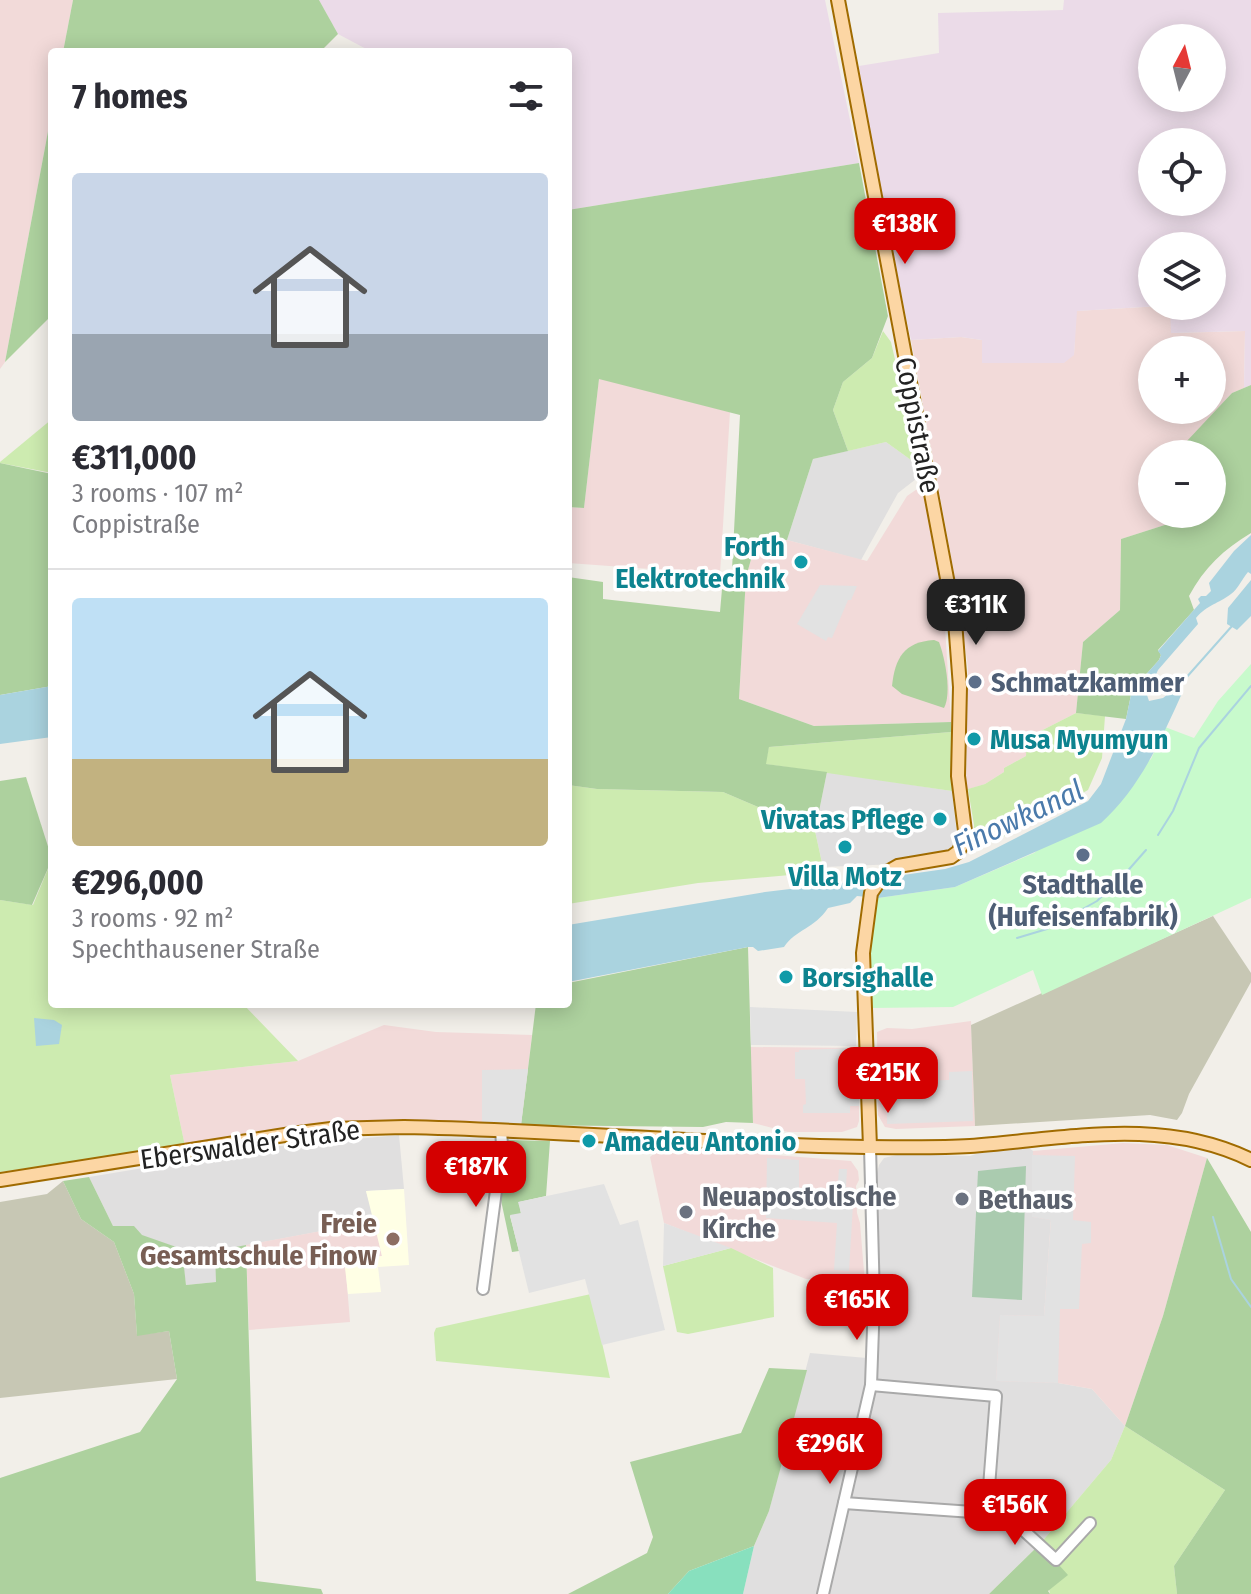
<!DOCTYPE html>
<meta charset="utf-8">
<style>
:root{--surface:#fff;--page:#f2f2f3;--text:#2b2b33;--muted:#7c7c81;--line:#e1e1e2;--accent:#d40000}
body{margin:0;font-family:"Fira Sans Condensed",sans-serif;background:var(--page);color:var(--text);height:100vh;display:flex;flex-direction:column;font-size:30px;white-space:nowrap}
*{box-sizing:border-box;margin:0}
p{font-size:26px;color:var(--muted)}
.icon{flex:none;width:44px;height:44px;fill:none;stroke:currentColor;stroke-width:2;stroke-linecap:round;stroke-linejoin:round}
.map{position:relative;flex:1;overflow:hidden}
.details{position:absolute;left:48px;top:48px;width:524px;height:960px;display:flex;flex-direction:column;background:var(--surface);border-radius:8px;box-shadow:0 4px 20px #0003}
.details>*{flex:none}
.needle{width:52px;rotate:7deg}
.fabs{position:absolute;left:1138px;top:24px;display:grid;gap:16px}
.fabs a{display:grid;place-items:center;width:88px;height:88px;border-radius:50%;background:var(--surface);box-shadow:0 4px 20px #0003;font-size:40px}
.price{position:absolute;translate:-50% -68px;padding:0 18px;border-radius:16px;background:var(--accent);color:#fff;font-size:26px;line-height:52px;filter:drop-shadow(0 2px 4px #0008)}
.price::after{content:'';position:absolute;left:50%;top:48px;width:24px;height:18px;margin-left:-12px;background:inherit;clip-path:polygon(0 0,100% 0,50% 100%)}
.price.on{background:#222;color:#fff}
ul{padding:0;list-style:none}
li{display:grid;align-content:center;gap:16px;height:424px;padding:0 24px}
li+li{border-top:2px solid var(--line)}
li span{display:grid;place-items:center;height:248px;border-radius:8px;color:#555}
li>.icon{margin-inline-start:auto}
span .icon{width:144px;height:144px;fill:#fffc;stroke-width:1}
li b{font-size:34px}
h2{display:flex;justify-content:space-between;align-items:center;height:96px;padding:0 24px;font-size:34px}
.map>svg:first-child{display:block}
.residential{fill:#e0dfdf}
.commercial{fill:#f2dad9;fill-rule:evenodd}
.industrial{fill:#ebdbe8;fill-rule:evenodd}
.education{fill:#ffffe5}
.construction{fill:#c7c7b4}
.grass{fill:#cdebb0}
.forest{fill:#add19e}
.cemetery{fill:#aacbaf}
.park{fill:#c8facc}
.pitch{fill:#88e0be}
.parking{fill:#e2e2e2}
.water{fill:#aad3df}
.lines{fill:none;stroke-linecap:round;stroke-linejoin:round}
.stream{stroke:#aad3df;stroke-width:2}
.minor-casing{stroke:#a9a9a9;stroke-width:14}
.major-casing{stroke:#a06b00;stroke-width:16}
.minor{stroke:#fff;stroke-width:10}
.major{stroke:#fcd6a4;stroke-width:12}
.culture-dot{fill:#0f9aa8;stroke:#fff;stroke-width:3}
.service-dot{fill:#5c6f8a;stroke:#fff;stroke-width:3}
.worship-dot{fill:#6b7280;stroke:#fff;stroke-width:3}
.education-dot{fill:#8d6e63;stroke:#fff;stroke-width:3}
.labels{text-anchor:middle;stroke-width:7;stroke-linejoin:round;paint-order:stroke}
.street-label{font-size:28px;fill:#222;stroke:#fff}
.culture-label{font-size:28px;font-weight:bold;fill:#0d838f;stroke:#fff;text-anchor:start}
.service-label{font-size:28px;font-weight:bold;fill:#4e5e75;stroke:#fff;text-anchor:start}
.worship-label{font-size:28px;font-weight:bold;fill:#5b616d;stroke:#fff;text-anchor:start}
.education-label{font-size:28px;font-weight:bold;fill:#785e54;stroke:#fff;text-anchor:end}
.water-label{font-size:30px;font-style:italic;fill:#4a7aab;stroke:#fff}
</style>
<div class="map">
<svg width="1251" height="1594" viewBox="0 0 1251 1594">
<rect width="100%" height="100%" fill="#f2efe9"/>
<!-- residential -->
<g class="residential">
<path d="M 886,442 L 911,460 L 916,479 L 898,493 L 861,560 L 787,540 L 813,459 Z"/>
<path d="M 827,772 L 952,791 L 957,836 L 953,845 L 948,851 L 898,864 L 823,867 L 815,831 Z"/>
<path d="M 399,1135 L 404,1189 L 366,1191 L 375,1221 L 216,1251 L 216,1282 L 186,1285 L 181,1249 L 113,1226 L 89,1177 L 270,1147 Z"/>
<path d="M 1028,1147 L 1033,1151 L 1032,1216 L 1051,1219 L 1044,1317 L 1058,1383 L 1092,1389 L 1125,1426 L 1111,1460 L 1040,1544 L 989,1594 L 743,1594 L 754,1546 L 769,1511 L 810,1353 L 878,1359 L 877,1173 L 879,1165 L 884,1158 L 901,1154 L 970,1156 L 988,1150 Z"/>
</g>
<!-- commercial -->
<g class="commercial">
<path d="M 0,0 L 73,0 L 63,52 L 52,52 L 52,110 L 5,362 L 0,369 Z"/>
<path d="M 1160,306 L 1170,306 L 1172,333 L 1245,331 L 1244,388 L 1232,393 L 1187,442 L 1184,454 L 1152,454 L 1152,514 L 1173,514 L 1171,523 L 1121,539 L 1120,610 L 1083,642 L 1076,713 L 1027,738 L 1026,756 L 1004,768 L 1004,772 L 985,784 L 966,790 L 968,667 L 956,583 L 911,340 L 961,337 L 982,340 L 982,363 L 1074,355 L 1076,311 ZM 1152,350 L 1212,350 L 1212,410 L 1152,410 Z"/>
<path d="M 599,378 L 730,412 L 720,574 L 568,563 L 568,507 L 584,508 Z"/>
<path d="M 923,485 L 944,611 L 951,722 L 814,726 L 739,699 L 746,576 L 757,541 L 787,540 L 867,561 L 907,496 Z"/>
<path d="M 971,1021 L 975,1126 L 896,1129 L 885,1127 L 878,1115 L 877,1032 L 887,1028 L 912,1029 Z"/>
<path d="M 384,1025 L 436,1032 L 532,1035 L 521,1125 L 384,1121 L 333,1123 L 185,1146 L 170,1075 L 298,1061 Z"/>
<path d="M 750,1047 L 859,1048 L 859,1121 L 857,1127 L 842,1132 L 788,1132 L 753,1123 Z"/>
<path d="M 1123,1143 L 1167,1145 L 1207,1158 L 1163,1316 L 1125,1426 L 1092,1389 L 1058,1383 L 996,1381 L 1000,1315 L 1044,1316 L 1051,1220 L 1032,1217 L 1033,1151 Z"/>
<path d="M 663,1146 L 851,1161 L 858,1171 L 859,1180 L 856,1186 L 857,1213 L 860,1223 L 865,1284 L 806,1279 L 664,1223 L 650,1157 Z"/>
<path d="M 375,1221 L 382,1257 L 345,1260 L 350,1322 L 249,1330 L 246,1245 Z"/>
</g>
<!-- industrial -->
<g class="industrial">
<path d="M 319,0 L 825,0 L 859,163 L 568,210 L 568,52 L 372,52 L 338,34 Z"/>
<path d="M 1064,0 L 1251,0 L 1251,385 L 1244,388 L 1245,331 L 1171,333 L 1170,306 L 1212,306 L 1212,246 L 1152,246 L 1152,306 L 1160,306 L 1077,311 L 1074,355 L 1064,363 L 982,363 L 982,340 L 961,337 L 911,340 L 873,160 L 859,66 L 939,53 L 938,13 L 1063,10 ZM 1152,38 L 1212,38 L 1212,98 L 1152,98 ZM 1152,142 L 1212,142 L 1212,202 L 1152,202 Z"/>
</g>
<!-- education -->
<path class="education" d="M 404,1189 L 409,1265 L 378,1267 L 381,1292 L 348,1294 L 344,1259 L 382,1256 L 366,1191 Z"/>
<!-- construction -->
<g class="construction">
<path d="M 1213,916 L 1251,973 L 1251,982 L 1189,1094 L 1182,1113 L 1177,1120 L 1150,1115 L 975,1126 L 971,1025 Z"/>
<path d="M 63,1181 L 81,1219 L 114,1242 L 134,1294 L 137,1335 L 169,1331 L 177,1379 L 0,1398 L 0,1202 L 47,1194 Z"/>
</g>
<!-- grass -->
<g class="grass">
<path d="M 883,331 L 891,342 L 917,456 L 911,460 L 886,442 L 848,451 L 833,410 L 843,382 L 872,358 Z"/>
<path d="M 52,419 L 52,473 L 0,463 L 0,462 Z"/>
<path d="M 1076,713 L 1105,716 L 1102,758 L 1088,790 L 1011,833 L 973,851 L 974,825 L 968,789 L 985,784 L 1004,772 L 1004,768 L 1026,756 L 1027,738 Z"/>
<path d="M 951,732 L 952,791 L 765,764 L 769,747 Z"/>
<path d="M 568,785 L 597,789 L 723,792 L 815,831 L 824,872 L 698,883 L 568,904 Z"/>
<path d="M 52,859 L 52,1004 L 243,1004 L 298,1061 L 170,1075 L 185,1146 L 0,1172 L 0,900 L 33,905 Z"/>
<path d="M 731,1248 L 773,1268 L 774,1317 L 688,1334 L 677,1332 L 663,1266 Z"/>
<path d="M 591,1294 L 610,1378 L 436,1361 L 434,1333 L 436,1328 Z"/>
<path d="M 1125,1426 L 1225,1490 L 1174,1566 L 1177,1594 L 1050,1594 L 1040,1544 L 1111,1460 Z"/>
</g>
<!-- forest -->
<g class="forest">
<path d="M 73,0 L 319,0 L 338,34 L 320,52 L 63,52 Z"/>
<path d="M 52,110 L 52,315 L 5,362 Z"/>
<path d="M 859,163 L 888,316 L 872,358 L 843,382 L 833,410 L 848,451 L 813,459 L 787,540 L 756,542 L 746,577 L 739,699 L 814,726 L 951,722 L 951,732 L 769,747 L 766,764 L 827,772 L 815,831 L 723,792 L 597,789 L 568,785 L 568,577 L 603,582 L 603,599 L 720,612 L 722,589 L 731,589 L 740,415 L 599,379 L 584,508 L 568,507 L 568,210 Z"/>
<path d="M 1251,385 L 1251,533 C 1224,549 1204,568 1189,596 L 1194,610 L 1158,650 L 1161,655 L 1159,660 L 1132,690 L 1126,719 L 1076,713 L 1083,642 L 1120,610 L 1121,539 L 1171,523 L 1173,514 L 1212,514 L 1212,454 L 1184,454 L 1186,442 L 1232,393 Z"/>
<path d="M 0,463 L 52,474 L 52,686 L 0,695 Z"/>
<path d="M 934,640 L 939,642 C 945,658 952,693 944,708 L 902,694 L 892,686 C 895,658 904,642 934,640 Z"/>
<path d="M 26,777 L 52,859 L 32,905 L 0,900 L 0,781 Z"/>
<path d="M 748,947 L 753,1123 L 726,1122 L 703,1127 L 521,1125 L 536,1004 L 568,1004 L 568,983 Z"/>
<path d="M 508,1140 L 550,1141 L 546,1196 L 519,1202 L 521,1214 L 510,1216 L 519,1251 L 512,1252 L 499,1191 Z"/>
<path d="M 1207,1158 L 1251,1232 L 1251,1594 L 1177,1594 L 1174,1566 L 1225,1490 L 1125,1426 L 1163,1316 Z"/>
<path d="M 89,1177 L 113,1226 L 134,1226 L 142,1235 L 182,1249 L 186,1285 L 216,1282 L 215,1251 L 246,1245 L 256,1581 L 321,1589 L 323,1594 L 0,1594 L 0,1478 L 140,1432 L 177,1379 L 169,1331 L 137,1336 L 134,1294 L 114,1242 L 81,1219 L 63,1181 Z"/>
<path d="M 769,1368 L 807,1370 L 769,1511 L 754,1546 L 689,1571 L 668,1594 L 568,1594 L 647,1553 L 653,1537 L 630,1462 L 741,1433 Z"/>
<path d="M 1040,1544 L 1068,1575 L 1048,1591 L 1050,1594 L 989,1594 Z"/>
</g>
<!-- cemetery -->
<path class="cemetery" d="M 1026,1166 L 1022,1300 L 972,1297 L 978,1171 Z"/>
<!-- park -->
<path class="park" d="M 1251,664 L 1251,898 L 1042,995 L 1033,970 L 953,1007 L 871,1008 C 871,986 867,912 878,898 L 955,887 L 1034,853 L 1151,759 L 1165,727 L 1194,738 L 1218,701 Z"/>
<!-- pitch -->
<path class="pitch" d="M 754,1546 L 743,1594 L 668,1594 L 689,1571 Z"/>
<!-- parking -->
<g class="parking">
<path d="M 820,585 L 857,586 L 851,600 L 848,600 L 832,638 L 828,637 L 826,641 L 797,624 Z"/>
<path d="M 750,1007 L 857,1012 L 856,1046 L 751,1045 Z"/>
<path d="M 859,1048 L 859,1106 L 850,1106 L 850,1113 L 803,1113 L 803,1105 L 806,1104 L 805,1079 L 795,1079 L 795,1052 L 799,1052 L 799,1050 Z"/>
<path d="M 528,1069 L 521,1125 L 482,1124 L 482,1070 Z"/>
<path d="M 972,1071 L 973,1121 L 887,1124 L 886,1076 L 916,1075 L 917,1081 L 949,1080 L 949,1072 Z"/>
<path d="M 1032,1155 L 1075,1156 L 1073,1220 L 1091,1222 L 1091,1243 L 1082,1244 L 1079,1309 L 1060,1309 L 1058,1383 L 996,1381 L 1000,1315 L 1044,1316 L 1051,1220 L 1032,1217 Z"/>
<path d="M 767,1158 L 799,1160 L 799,1192 L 837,1195 L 839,1169 L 847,1169 L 846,1187 L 854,1188 L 849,1271 L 834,1270 L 837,1223 L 766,1218 Z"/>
<path d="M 604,1184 L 620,1225 L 638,1220 L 665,1330 L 602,1345 L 585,1279 L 529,1293 L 510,1215 L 521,1213 L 518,1202 Z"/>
<path d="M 664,1223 L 731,1248 L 663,1266 Z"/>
</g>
<!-- water -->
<g class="water">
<path d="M 1251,535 L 1251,574 L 1248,572 C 1242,579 1238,589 1231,594 C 1218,604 1208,604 1196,618 L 1198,624 L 1158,670 L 1147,695 L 1149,701 L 1163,698 L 1176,688 L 1183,691 C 1162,738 1140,788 1101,823 L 955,887 L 878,898 L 857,896 L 850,903 L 828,908 C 815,928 795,930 784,947 L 758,951 L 753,947 L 748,947 L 568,982 L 568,925 L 765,892 L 874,879 L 896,880 L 903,875 L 945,869 L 969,862 L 1088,801 L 1101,784 L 1126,719 L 1132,690 L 1159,660 L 1161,655 L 1158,651 L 1200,603 L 1198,599 L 1201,596 L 1206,596 L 1211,591 L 1209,583 L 1234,551 Z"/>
<path d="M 1251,580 L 1251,616 L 1237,630 L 1227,624 L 1228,608 Z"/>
<path d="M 52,686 L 52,737 L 0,744 L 0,695 Z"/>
<path d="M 34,1018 L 54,1020 L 62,1025 L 59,1044 L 36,1046 Z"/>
</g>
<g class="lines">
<!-- stream -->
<g class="stream">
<path d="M 1177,691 L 1185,679 L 1232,626"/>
<path d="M 1158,835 L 1173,811 L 1199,748 L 1251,686"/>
<path d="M 1017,938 L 1047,929 L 1097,901 L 1124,875 L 1146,850"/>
<path d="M 1213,1217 L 1231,1279 L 1251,1307"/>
</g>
<defs>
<g id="minor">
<path d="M 483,1289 L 502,1145 L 501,1130"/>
<path d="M 844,1503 L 987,1513 L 996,1396 L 871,1385"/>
<path d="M 987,1507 L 1009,1517 L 1056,1560 L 1090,1523"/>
<path d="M 823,1594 L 871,1385 L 874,1300 L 870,1147"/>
</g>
<g id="major">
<path d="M 838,0 L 955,621 L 960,687 L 958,776 L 965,831 L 964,841 L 958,852 L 951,857 L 898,866 L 884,874 L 871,893 L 863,953 L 870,1147"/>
<path d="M 0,1180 L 291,1134 L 331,1129 L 404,1127 C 558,1130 712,1145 866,1147 C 901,1147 936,1148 970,1146 C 1064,1139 1162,1116 1251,1160"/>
</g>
</defs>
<!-- minor casing -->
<use href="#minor" class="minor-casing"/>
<!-- major casing -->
<use href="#major" class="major-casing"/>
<!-- minor -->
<use href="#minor" class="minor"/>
<!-- major -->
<use href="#major" class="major"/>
</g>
<!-- markers -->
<g class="culture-dot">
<circle cx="801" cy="562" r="8"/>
<circle cx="974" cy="739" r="8"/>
<circle cx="940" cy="819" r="8"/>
<circle cx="845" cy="847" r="8"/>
<circle cx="786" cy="977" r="8"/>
<circle cx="589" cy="1141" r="8"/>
</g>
<g class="service-dot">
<circle cx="975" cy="682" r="8"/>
<circle cx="1083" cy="855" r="8"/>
</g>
<g class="worship-dot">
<circle cx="962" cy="1199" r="8"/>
<circle cx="686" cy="1212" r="8"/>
</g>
<circle class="education-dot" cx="393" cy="1239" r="8"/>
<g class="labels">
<!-- street labels -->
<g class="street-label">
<text transform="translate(918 425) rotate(79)" y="10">Coppistraße</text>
<text transform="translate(250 1144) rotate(-8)" y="10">Eberswalder Straße</text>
</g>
<!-- culture labels -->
<g class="culture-label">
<text x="785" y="556" text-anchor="end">Forth<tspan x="785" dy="32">Elektrotechnik</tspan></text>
<text x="990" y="749">Musa Myumyun</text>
<text x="924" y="829" text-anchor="end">Vivatas Pflege</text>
<text x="845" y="886" text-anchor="middle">Villa Motz</text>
<text x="802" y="987">Borsighalle</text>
<text x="605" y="1151">Amadeu Antonio</text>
</g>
<!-- service labels -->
<g class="service-label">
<text x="991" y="692">Schmatzkammer</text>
<text x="1083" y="894" text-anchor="middle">Stadthalle<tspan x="1083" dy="32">(Hufeisenfabrik)</tspan></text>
</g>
<!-- worship labels -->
<g class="worship-label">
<text x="702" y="1206">Neuapostolische<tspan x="702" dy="32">Kirche</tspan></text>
<text x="978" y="1209">Bethaus</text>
</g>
<!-- education labels -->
<g class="education-label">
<text x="377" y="1233">Freie<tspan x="377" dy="32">Gesamtschule Finow</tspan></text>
</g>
<!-- water labels -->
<g class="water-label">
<text transform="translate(1018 818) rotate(-25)" y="10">Finowkanal</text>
</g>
</g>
</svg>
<div class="fabs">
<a><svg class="needle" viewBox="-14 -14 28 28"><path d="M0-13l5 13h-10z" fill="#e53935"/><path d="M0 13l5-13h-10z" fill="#7c7c81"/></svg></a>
<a><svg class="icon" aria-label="locate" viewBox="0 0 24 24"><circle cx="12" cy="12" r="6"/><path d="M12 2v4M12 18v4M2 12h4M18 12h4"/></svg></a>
<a><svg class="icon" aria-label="layers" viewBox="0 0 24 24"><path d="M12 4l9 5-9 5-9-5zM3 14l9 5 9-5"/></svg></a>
<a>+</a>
<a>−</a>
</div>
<b class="price" style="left:905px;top:266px">€138K</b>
<b class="price on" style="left:976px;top:647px">€311K</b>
<b class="price" style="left:888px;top:1115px">€215K</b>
<b class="price" style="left:476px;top:1209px">€187K</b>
<b class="price" style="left:857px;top:1342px">€165K</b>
<b class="price" style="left:830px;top:1486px">€296K</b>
<b class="price" style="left:1015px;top:1547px">€156K</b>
<section class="details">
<h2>7 homes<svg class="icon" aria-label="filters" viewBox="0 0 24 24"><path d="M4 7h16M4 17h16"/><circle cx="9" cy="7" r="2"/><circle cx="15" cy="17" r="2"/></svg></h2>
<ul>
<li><span style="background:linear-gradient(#c9d6e8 65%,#9aa5b1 0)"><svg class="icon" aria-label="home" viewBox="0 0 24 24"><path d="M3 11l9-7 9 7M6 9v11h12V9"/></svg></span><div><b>€311,000</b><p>3 rooms · 107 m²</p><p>Coppistraße</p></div></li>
<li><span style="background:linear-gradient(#bfe0f5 65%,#c2b280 0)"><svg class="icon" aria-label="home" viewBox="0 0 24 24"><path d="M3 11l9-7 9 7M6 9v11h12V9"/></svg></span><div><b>€296,000</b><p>3 rooms · 92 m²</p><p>Spechthausener Straße</p></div></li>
</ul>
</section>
</div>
